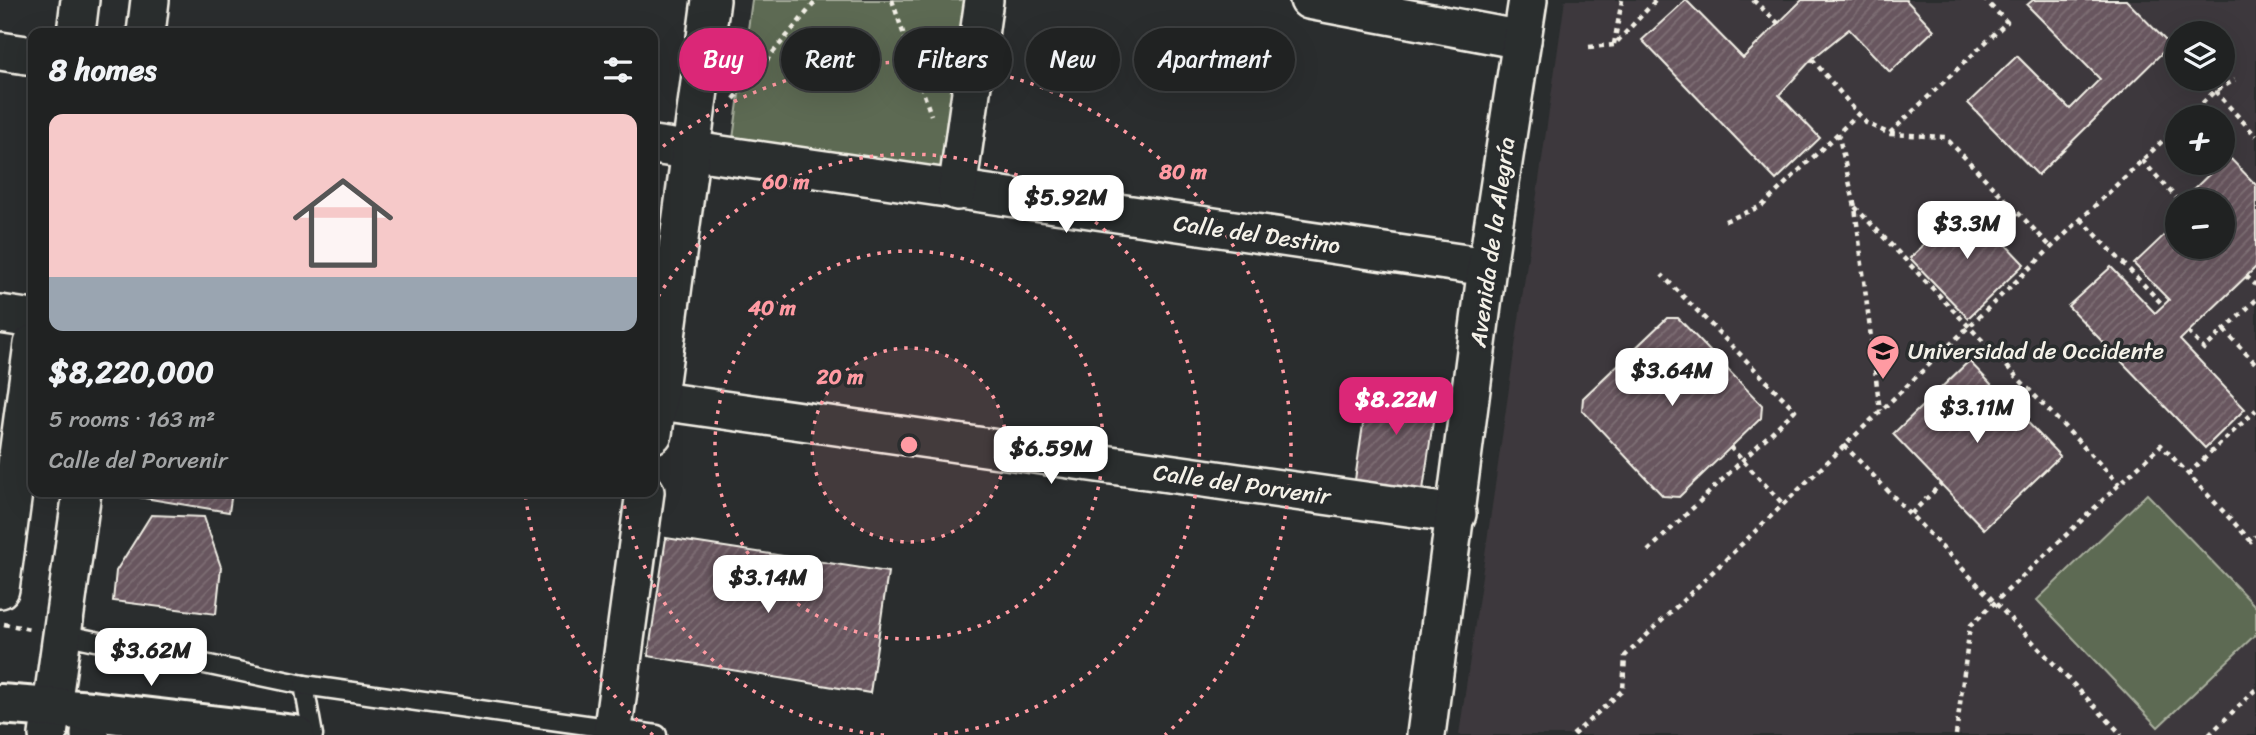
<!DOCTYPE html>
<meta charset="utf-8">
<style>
:root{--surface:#202222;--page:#2d2f2f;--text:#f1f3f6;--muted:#a2a4a5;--line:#3d3f40;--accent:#db2777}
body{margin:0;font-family:Sriracha,sans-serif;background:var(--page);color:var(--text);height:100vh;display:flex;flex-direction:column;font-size:26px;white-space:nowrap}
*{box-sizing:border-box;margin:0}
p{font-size:23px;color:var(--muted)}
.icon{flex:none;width:38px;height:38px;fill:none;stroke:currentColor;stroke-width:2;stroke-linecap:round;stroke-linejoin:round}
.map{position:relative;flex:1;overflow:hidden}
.sheet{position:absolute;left:28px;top:28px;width:630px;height:469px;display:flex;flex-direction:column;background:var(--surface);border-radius:14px;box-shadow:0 7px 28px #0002,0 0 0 2px var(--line)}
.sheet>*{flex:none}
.banner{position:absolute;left:679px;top:28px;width:665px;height:63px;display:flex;gap:14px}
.buttons{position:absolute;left:2165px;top:21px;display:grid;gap:14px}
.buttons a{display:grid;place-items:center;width:70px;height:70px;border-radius:50%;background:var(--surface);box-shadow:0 7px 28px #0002,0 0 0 2px var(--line);font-size:35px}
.price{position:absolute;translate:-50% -60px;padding:0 16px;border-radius:14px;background:#fff;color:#222;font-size:23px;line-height:46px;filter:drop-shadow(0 2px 4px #0008)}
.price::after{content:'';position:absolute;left:50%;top:42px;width:21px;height:16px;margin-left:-10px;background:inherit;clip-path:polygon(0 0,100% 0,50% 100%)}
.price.on{background:var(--accent);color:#fff}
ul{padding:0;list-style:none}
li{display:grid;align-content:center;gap:14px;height:371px;padding:0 21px}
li+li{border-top:2px solid var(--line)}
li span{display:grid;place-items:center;height:217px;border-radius:14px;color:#555}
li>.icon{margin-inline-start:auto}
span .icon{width:126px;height:126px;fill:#fffc;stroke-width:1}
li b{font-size:30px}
h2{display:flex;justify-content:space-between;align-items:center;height:84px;padding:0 21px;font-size:30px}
.tag{padding:0 24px;border-radius:32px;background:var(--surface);box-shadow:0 7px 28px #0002,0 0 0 2px var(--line);font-size:24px;line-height:63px}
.tag.on{background:var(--accent);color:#fff}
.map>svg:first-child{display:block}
.built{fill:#3d393c;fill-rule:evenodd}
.park{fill:#5d6a52;stroke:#a8ae9d;stroke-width:2}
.building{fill:url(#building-hatch);stroke:#f4f1e8;stroke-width:2}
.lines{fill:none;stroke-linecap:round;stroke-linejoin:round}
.service-casing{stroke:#f4f1e8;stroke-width:23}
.minor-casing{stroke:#f4f1e8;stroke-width:42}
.secondary-casing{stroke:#f4f1e8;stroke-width:44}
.path{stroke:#f4f1e8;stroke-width:4.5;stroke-dasharray:5 5;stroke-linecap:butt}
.service{stroke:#2a2d2e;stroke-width:18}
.minor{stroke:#2a2d2e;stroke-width:37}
.secondary{stroke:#2a2d2e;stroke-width:38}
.ring{fill:none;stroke:#ff9aa2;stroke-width:3.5;stroke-dasharray:3.5 7}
.labels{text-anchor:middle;stroke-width:7;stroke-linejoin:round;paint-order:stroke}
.street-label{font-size:23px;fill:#f4f1e8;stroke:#2a2d2e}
.poi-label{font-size:23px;fill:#f4f1e8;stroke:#2a2d2e;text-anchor:start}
.centre{fill:#ff9aa2;stroke:#2a2d2e;stroke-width:3.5}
.ring-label{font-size:21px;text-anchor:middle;font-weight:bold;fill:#ff9aa2;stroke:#2a2d2e;stroke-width:7;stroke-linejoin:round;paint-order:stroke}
</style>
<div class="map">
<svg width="2256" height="735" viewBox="0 0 2256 735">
<defs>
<pattern id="building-hatch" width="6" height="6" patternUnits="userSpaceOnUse" patternTransform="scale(1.75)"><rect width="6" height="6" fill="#68565e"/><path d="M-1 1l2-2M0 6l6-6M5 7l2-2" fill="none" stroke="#7e6f75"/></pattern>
</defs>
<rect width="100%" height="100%" fill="#2a2d2e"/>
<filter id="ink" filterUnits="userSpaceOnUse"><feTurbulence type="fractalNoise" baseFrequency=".0143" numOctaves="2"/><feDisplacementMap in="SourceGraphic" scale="14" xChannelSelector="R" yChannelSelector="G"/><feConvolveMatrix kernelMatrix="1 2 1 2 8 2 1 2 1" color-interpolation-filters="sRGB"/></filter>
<g filter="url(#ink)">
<!-- built -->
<path class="built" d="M 1565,0 L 2256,0 L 2256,735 L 1459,735 ZM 2177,33 L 2222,33 L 2222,79 L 2177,79 ZM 2177,117 L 2222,117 L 2222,163 L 2177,163 ZM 2177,201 L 2222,201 L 2222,247 L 2177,247 Z"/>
<!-- park -->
<g class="park">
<path d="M 752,0 L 978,0 L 956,170 L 733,139 Z"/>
<path d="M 2147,494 L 2256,607 L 2256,634 L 2158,727 L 2037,600 Z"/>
</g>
<!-- building -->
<g class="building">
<path d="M 1686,0 L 1743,58 L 1802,0 L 1906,0 L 1934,30 L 1890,72 L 1849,29 L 1812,59 L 1779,95 L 1820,138 L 1776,180 L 1642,40 Z"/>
<path d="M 2033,0 L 2126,0 L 2170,45 L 2038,175 L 1968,103 L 2017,56 L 2070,109 L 2100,79 L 2027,5 Z"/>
<path d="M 2228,156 L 2256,185 L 2256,267 L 2180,340 L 2245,409 L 2205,448 L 2068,306 L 2111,267 L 2155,313 L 2169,300 L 2134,264 L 2177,223 L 2177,247 L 2212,247 L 2218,252 L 2231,239 L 2222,230 L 2222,201 L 2195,201 L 2188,195 Z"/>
<path d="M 1967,204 L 2024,264 L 1968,318 L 1910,258 Z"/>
<path d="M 1667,318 L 1678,318 L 1762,405 L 1761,418 L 1679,497 L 1663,496 L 1582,410 L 1583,398 Z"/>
<path d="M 1969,361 L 2060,456 L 1984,529 L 1893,434 Z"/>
<path d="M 1369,383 L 1437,394 L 1423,490 L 1355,480 Z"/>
<path d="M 133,492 L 232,492 L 229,512 L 132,496 Z"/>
<path d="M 151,515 L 204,517 L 221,567 L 216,614 L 113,601 L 116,571 Z"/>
<path d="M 666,538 L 888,572 L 870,693 L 648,656 Z"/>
</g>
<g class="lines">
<defs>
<g id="service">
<path d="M 62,634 L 304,685 L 313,735"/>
<path d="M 304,685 L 657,735"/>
</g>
<g id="minor">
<path d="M 1309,0 L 1522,40"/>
<path d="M 76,33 L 80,0"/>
<path d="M 146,33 L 150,0"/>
<path d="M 0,51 L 33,56"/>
<path d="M 653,145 L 1487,267"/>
<path d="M 957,191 L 984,0"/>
<path d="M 0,314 L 33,319"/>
<path d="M 653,400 L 1457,514"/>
<path d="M 653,434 L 711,0"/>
<path d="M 0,589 L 33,344"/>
<path d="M 48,735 L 82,492"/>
<path d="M 90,735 L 92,711"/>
<path d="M 612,735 L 645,492"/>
<path d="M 1426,735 L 1487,267 L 1528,0"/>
</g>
<path id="secondary" d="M 0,704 L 92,711 L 295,735"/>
</defs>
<!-- service casing -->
<use href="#service" class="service-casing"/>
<!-- minor casing -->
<use href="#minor" class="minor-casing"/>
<!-- secondary casing -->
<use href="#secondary" class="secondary-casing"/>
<!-- path -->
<g class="path">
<path d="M 892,0 L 931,115"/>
<path d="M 1753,0 L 1778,23"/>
<path d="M 1614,44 L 1622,0"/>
<path d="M 1589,47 L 1614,45 L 1656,0"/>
<path d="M 1812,59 L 1866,123 L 1890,134 L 1945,137 L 2051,247"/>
<path d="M 2215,91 L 2256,136"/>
<path d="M 734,99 L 817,0"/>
<path d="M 2188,117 L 2215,91 L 2235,80"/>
<path d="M 1838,133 L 1855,207 L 1880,411"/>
<path d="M 1890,133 L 2007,22 L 1985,0"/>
<path d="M 2142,160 L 2179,201"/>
<path d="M 1855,207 L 2119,484"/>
<path d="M 2081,219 L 2163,305"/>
<path d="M 1725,221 L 1762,206 L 1858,114"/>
<path d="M 2220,247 L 2221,249"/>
<path d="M 2246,276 L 2256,285"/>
<path d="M 2224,330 L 2256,364"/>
<path d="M 2188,332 L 2204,349 L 2256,300"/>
<path d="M 1844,445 L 2122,735"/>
<path d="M 1730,447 L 1783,504"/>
<path d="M 2188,474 L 2256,410"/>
<path d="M 1911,514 L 1941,484"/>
<path d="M 1648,551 L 1795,410 L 1662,275"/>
<path d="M 4,624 L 30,629"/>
<path d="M 1573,735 L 1623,690 L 1625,656 L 2177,127"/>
<path d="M 1956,735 L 1970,626 L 2161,445 L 2251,541 L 2256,536"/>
<path d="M 2209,735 L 2256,689"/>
</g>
<!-- service -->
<use href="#service" class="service"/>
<!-- minor -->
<use href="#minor" class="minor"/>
<!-- secondary -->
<use href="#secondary" class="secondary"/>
</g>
</g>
<!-- distance rings -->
<circle cx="909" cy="445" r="97" fill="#ff9aa2" fill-opacity=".12"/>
<g class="ring">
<circle cx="909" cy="445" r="97"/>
<circle cx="909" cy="445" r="194"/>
<path d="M884 735A291 291 0 0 1 622 493M653 306A291 291 0 1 1 934 735"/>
<path d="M653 735A387 387 0 0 1 525 492M655 153A387 387 0 0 1 1165 735"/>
</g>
<!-- icons -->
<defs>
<symbol id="university-pin" viewBox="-11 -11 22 30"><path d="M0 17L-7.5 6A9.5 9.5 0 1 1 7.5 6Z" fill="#ff9aa2" stroke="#2a2d2e"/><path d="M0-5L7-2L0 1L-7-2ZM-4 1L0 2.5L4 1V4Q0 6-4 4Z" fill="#111"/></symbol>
</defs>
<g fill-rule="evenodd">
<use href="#university-pin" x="1864" y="332" width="38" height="52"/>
</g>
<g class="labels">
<!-- street labels -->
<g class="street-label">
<text transform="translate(1257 234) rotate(8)" y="8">Calle del Destino</text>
<text transform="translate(1492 242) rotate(-82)" y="8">Avenida de la Alegría</text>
<text transform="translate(1242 484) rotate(8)" y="8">Calle del Porvenir</text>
</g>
<!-- poi labels -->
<g class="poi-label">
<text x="1908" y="359">Universidad de Occidente</text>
</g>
</g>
<circle cx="909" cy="445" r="10" class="centre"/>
<g class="ring-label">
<text x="1183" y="179">80 m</text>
<text x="786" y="189">60 m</text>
<text x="772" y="315">40 m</text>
<text x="840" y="384">20 m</text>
</g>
</svg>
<div class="buttons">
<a><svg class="icon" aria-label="layers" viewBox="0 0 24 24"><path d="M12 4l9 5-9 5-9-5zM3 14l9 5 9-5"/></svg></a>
<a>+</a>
<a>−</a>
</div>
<b class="price" style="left:1066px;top:235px">$5.92M</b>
<b class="price" style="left:1967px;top:261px">$3.3M</b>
<b class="price" style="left:1672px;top:408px">$3.64M</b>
<b class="price on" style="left:1396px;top:437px">$8.22M</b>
<b class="price" style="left:1977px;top:445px">$3.11M</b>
<b class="price" style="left:1051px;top:486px">$6.59M</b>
<b class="price" style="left:768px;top:615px">$3.14M</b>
<b class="price" style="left:151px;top:688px">$3.62M</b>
<div class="banner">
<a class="tag on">Buy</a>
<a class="tag">Rent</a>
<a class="tag">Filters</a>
<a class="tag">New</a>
<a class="tag">Apartment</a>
</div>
<section class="sheet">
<h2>8 homes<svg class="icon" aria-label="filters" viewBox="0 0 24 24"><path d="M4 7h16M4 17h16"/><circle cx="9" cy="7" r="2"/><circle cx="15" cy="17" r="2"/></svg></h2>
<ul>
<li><span style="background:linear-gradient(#f6c9c9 75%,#9aa5b1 0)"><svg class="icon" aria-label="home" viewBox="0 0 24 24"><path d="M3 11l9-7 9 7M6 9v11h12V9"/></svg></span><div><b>$8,220,000</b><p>5 rooms · 163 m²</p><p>Calle del Porvenir</p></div></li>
</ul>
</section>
</div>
